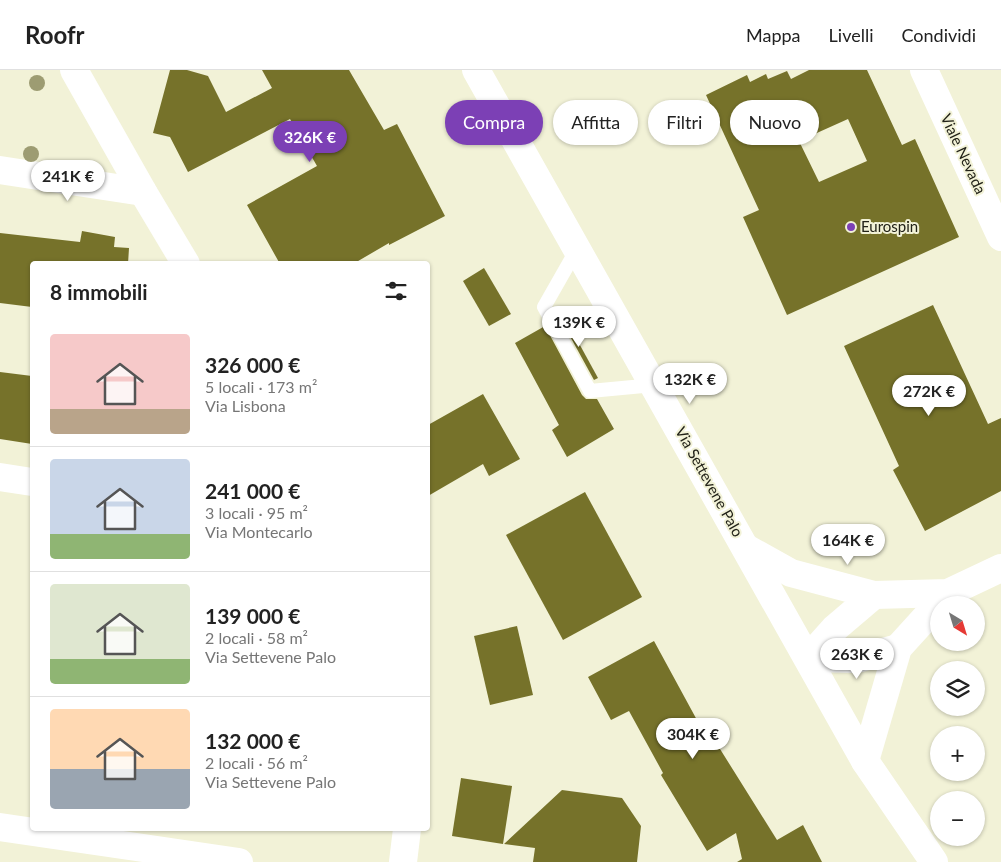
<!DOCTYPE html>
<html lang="it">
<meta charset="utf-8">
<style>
:root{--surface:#fff;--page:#f6f6f6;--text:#222;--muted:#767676;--line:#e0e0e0;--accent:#7c40b5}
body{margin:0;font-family:Lato,sans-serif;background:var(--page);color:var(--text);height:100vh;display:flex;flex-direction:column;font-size:19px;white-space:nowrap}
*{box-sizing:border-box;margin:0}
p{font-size:16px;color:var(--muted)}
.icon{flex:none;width:28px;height:28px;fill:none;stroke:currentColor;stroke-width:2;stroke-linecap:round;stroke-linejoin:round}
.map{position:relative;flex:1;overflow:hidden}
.drawer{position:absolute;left:30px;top:191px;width:400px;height:570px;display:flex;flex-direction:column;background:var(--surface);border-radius:5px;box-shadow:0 1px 4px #0004}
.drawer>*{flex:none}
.hud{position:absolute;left:445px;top:30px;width:475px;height:45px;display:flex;gap:10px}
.needle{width:32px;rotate:142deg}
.tools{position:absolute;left:930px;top:526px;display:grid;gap:10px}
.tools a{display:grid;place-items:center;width:55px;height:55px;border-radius:50%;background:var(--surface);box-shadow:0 1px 4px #0004;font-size:25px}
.price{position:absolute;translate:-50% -42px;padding:0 11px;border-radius:18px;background:#fff;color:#222;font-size:16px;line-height:32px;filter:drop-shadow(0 1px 2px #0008)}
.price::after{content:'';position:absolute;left:50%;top:30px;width:15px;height:11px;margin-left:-8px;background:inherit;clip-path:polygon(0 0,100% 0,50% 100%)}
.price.current{background:var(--accent);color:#fff}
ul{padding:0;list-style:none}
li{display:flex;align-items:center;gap:15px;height:125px;padding:0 20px}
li+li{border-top:1px solid var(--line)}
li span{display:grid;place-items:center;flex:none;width:140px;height:100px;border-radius:5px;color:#555}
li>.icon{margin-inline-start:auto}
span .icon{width:60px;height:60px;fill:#fffc;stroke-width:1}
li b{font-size:21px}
h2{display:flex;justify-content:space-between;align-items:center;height:60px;padding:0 20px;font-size:21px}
.pill{padding:0 18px;border-radius:22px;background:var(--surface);box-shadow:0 1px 4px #0004;font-size:18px;line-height:45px}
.pill.current{background:var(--accent);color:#fff}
header{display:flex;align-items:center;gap:30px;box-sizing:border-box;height:70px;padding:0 25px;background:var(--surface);border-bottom:1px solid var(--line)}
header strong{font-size:24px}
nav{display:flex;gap:28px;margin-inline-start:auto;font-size:18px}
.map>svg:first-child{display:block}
.building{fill:#76722a;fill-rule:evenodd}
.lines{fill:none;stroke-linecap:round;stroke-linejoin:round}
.service{stroke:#fff;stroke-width:14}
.minor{stroke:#fff;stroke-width:28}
.tertiary{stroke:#fff;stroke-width:28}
.tree{fill:#9d9c72}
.poi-dot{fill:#7c40b5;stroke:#f2f2d7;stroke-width:2}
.labels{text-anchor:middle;stroke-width:4;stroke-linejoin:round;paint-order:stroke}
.street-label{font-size:15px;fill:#222218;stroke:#f2f2d7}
.poi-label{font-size:15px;fill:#222218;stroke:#f2f2d7;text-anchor:start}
</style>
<header>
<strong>Roofr</strong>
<nav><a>Mappa</a><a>Livelli</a><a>Condividi</a></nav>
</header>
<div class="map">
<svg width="1001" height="792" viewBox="0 0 1001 792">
<rect width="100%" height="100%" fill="#f2f2d7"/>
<!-- building -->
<g class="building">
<path d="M 170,0 L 187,0 L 208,6 L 226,42 L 272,18 L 262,0 L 349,0 L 384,60 L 397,54 L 445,146 L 389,175 L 389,173 L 353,194 L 280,194 L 247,135 L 317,96 L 290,49 L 188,102 L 170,67 L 153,63 Z"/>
<path d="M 809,0 L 867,0 L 902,75 L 915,69 L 959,167 L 787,245 L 743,147 L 759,140 L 706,25 L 747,5 L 750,12 L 766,4 L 768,9 L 787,1 L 791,9 ZM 848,49 L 867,91 L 819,112 L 799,71 Z"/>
<path d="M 82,161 L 115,167 L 114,177 L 129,178 L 128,194 L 32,194 L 32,237 L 0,233 L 0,163 L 80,172 Z"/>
<path d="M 484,198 L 511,244 L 489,256 L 463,211 Z"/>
<path d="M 933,235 L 988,354 L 1001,348 L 1001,421 L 925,461 L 893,400 L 899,396 L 844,276 Z"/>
<path d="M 564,246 L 598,308 L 594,310 L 560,248 Z"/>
<path d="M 545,256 L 582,325 L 586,329 L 597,329 L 614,359 L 567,387 L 552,360 L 559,355 L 515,273 Z"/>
<path d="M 0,302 L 32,306 L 32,374 L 0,369 Z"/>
<path d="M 483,324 L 520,389 L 489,406 L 483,394 L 428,426 L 428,355 Z"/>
<path d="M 585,422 L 642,527 L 563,570 L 506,465 Z"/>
<path d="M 517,556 L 533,625 L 490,635 L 474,566 Z"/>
<path d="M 654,571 L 710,674 L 715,671 L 777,770 L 803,755 L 822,792 L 737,792 L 742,789 L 736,763 L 707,781 L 661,705 L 663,703 L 629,641 L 611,650 L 588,607 Z"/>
<path d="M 461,708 L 512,716 L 503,774 L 452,766 Z"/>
<path d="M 562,720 L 622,728 L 641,756 L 637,792 L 533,792 L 535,778 L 504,774 Z"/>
</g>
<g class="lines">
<!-- service -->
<path class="service" d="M 577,179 L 544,237 L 590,321 L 654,315"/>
<!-- minor -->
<g class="minor">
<path d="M 74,0 L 143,122 L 186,194"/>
<path d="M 924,0 L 1001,167"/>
<path d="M 0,100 L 143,122"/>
<path d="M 0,407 L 32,412"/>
<path d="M 746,478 L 791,503 L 874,525 L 948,523 L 1001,498"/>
<path d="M 808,588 L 857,589 L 898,578"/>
<path d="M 808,588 L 834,559 L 874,525"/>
<path d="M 865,691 L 898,578 L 948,523"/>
<path d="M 0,757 L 239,792"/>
<path d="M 403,792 L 407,759"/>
</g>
<!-- tertiary -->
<path class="tertiary" d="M 476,0 L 865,691 L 934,792"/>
</g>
<!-- trees -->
<g class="tree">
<circle cx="37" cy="13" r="8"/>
<circle cx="31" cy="84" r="8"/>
</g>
<!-- markers -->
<circle class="poi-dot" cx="851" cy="157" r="5"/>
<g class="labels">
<!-- street labels -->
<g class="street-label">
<text transform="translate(963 84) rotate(65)" y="5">Viale Nevada</text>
<text transform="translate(709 412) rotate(61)" y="5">Via Settevene Palo</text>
</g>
<!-- poi labels -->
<g class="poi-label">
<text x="861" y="162">Eurospin</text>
</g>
</g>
</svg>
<div class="tools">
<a><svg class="needle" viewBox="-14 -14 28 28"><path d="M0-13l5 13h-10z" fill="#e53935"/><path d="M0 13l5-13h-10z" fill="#767676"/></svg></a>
<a><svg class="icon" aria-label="layers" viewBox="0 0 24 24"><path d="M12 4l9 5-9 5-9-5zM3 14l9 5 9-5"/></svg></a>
<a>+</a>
<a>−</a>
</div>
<b class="price current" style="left:310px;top:93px">326K €</b>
<b class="price" style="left:68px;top:132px">241K €</b>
<b class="price" style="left:579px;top:278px">139K €</b>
<b class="price" style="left:690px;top:335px">132K €</b>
<b class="price" style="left:929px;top:347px">272K €</b>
<b class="price" style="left:848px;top:496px">164K €</b>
<b class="price" style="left:857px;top:610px">263K €</b>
<b class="price" style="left:693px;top:690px">304K €</b>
<div class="hud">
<a class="pill current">Compra</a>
<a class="pill">Affitta</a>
<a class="pill">Filtri</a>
<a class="pill">Nuovo</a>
</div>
<section class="drawer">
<h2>8 immobili<svg class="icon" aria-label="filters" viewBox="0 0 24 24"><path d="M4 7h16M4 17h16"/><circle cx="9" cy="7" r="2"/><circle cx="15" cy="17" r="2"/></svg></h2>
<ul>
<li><span style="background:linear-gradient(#f6c9c9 75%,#b9a48a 0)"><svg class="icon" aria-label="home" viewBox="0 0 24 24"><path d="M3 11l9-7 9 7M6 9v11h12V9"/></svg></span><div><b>326 000 €</b><p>5 locali · 173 m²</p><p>Via Lisbona</p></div></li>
<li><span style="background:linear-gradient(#c9d6e8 75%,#8fb573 0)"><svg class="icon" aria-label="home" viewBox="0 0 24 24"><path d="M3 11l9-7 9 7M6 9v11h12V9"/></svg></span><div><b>241 000 €</b><p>3 locali · 95 m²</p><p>Via Montecarlo</p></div></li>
<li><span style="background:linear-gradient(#dfe7d0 75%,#8fb573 0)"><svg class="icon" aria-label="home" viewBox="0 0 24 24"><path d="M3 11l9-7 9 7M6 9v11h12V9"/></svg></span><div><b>139 000 €</b><p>2 locali · 58 m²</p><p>Via Settevene Palo</p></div></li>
<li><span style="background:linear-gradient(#ffd9b3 60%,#9aa5b1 0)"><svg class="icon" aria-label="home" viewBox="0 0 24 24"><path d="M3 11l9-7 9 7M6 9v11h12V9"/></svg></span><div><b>132 000 €</b><p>2 locali · 56 m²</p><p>Via Settevene Palo</p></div></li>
</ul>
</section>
</div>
